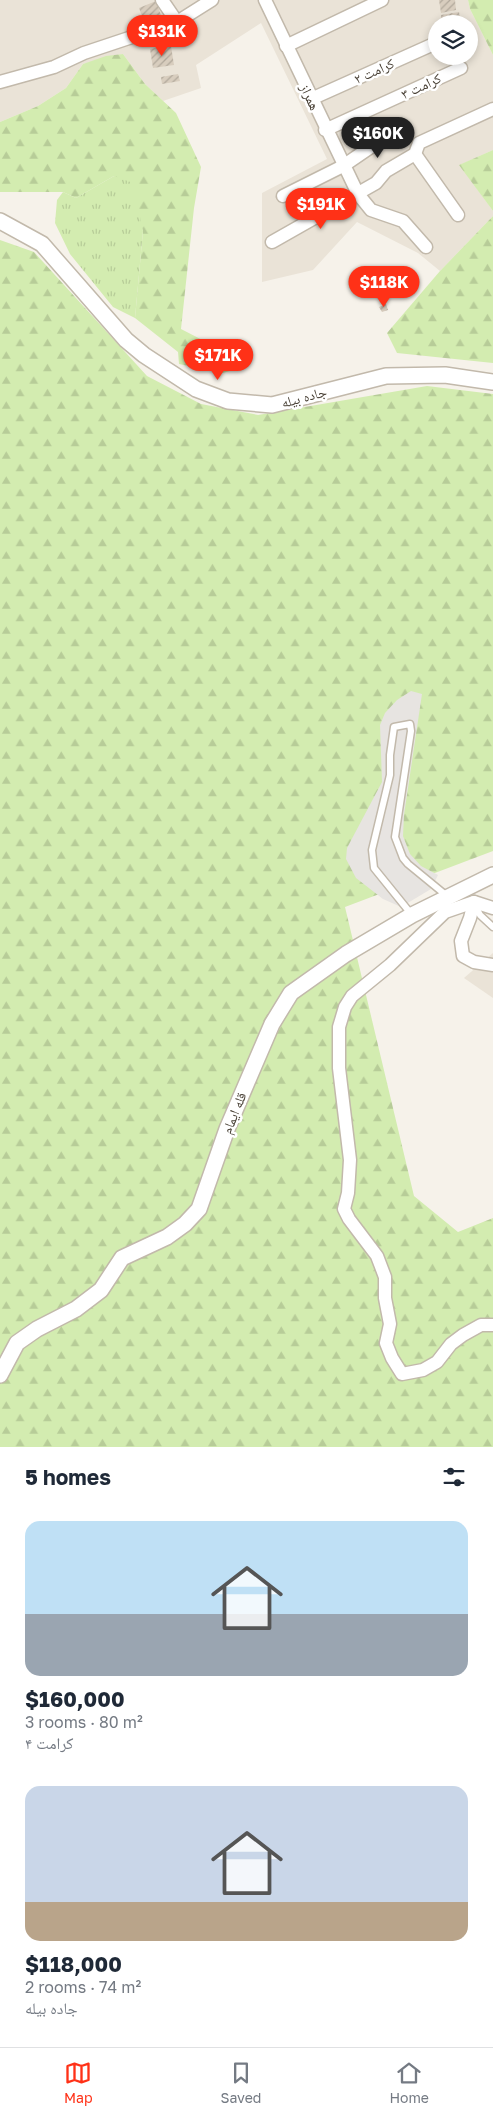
<!DOCTYPE html>
<meta charset="utf-8">
<style>
:root{--surface:#fff;--page:#f2f2f3;--text:#1f2937;--muted:#747a83;--line:#e0e1e3;--accent:#ff3117}
body{margin:0;font-family:"Golos Text","Noto Naskh Arabic",sans-serif;background:var(--page);color:var(--text);height:100vh;display:flex;flex-direction:column;font-size:19px;white-space:nowrap}
*{box-sizing:border-box;margin:0}
p{font-size:16px;color:var(--muted)}
.icon{flex:none;width:28px;height:28px;fill:none;stroke:currentColor;stroke-width:2;stroke-linecap:round;stroke-linejoin:round}
.map{position:relative;height:1447px;overflow:hidden}
.details{display:flex;flex-direction:column;background:var(--surface);flex:1}
.details>*{flex:none}
.tools{position:absolute;left:428px;top:15px;display:grid;gap:10px}
.tools a{display:grid;place-items:center;width:50px;height:50px;border-radius:50%;background:var(--surface);box-shadow:0 2px 8px #0003;font-size:25px}
.price{position:absolute;translate:-50% -42px;padding:0 11px;border-radius:18px;background:var(--accent);color:#fff;font-size:16px;line-height:32px;filter:drop-shadow(0 1px 2px #0008)}
.price::after{content:'';position:absolute;left:50%;top:30px;width:15px;height:11px;margin-left:-8px;background:inherit;clip-path:polygon(0 0,100% 0,50% 100%)}
.price.on{background:#222;color:#fff}
ul{padding:0;list-style:none}
li{display:grid;align-content:center;gap:10px;height:265px;padding:0 25px}
li span{display:grid;place-items:center;height:155px;border-radius:15px;color:#555}
li>.icon{margin-inline-start:auto}
span .icon{width:90px;height:90px;fill:#fffc;stroke-width:1}
li b{font-size:21px}
h2{display:flex;justify-content:space-between;align-items:center;height:60px;padding:0 25px;font-size:21px}
.tabs{display:flex;justify-content:space-around;align-items:center;height:70px;border-top:1px solid var(--line);background:var(--surface);font-size:14px;color:var(--muted)}
.tabs a{display:grid;justify-items:center;gap:2px}
.tabs .on{color:var(--accent)}
.map>svg:first-child{display:block}
.residential{fill:#eae3d7;fill-rule:evenodd}
.forest{fill:url(#forest-firs)}
.park{fill:url(#park-tufts)}
.parking{fill:#e7e4e1}
.building{fill:url(#building-hatch)}
.lines{fill:none;stroke-linecap:round;stroke-linejoin:round}
.service-casing{stroke:#c2b9ab;stroke-width:9}
.minor-casing{stroke:#c2b9ab;stroke-width:15}
.tertiary-casing{stroke:#c2b9ab;stroke-width:18}
.service{stroke:#fff;stroke-width:6}
.minor{stroke:#fff;stroke-width:12}
.tertiary{stroke:#fff;stroke-width:15}
.labels{text-anchor:middle;stroke-width:5;stroke-linejoin:round;paint-order:stroke}
.street-label{font-size:14px;fill:#4a4237;stroke:#fff}
</style>
<div class="map">
<svg width="493" height="1447" viewBox="0 0 493 1447">
<defs>
<pattern id="forest-firs" width="22" height="20" patternUnits="userSpaceOnUse" patternTransform="scale(1.25)"><rect width="22" height="20" fill="#d3ecb0"/><path d="M5 1l3.5 6h-7zM16 11l3.5 6h-7z" fill="#b7cc98"/></pattern>
<pattern id="park-tufts" width="24" height="20" patternUnits="userSpaceOnUse" patternTransform="scale(1.25)"><rect width="24" height="20" fill="#d3ecb0"/><path d="M3 7l-1-3M5 7V3M7 7l1-3M15 17l-1-3M17 17v-4M19 17l1-3" fill="none" stroke="#b7cc98"/></pattern>
<pattern id="building-hatch" width="6" height="6" patternUnits="userSpaceOnUse" patternTransform="scale(1.25)"><rect width="6" height="6" fill="#d8cdbe"/><path d="M-1 1l2-2M0 6l6-6M5 7l2-2" fill="none" stroke="#b1a89b"/></pattern>
</defs>
<rect width="100%" height="100%" fill="#f6f2ea"/>
<!-- residential -->
<g class="residential">
<path d="M 0,0 L 468,0 L 470,9 L 493,55 L 493,150 L 460,165 L 493,211 L 493,216 L 440,271 L 418,253 L 357,222 L 313,270 L 262,282 L 262,193 L 327,159 L 261,23 L 196,65 L 201,88 L 163,101 L 145,84 L 123,54 L 83,64 L 66,88 L 38,106 L 0,122 ZM 436,24 L 469,24 L 469,56 L 436,56 Z"/>
<path d="M 493,953 L 493,998 L 464,978 Z"/>
</g>
<!-- forest -->
<g class="forest">
<path d="M 468,0 L 493,0 L 493,55 L 470,9 Z"/>
<path d="M 123,54 L 145,84 L 176,113 L 201,167 L 194,208 L 181,329 L 214,346 L 238,345 L 243,367 L 223,373 L 179,364 L 178,352 L 135,318 L 143,231 L 114,176 L 76,198 L 63,192 L 0,192 L 0,122 L 38,106 L 66,88 L 83,64 L 106,56 Z"/>
<path d="M 493,150 L 493,211 L 459,165 Z"/>
<path d="M 493,216 L 493,363 L 397,353 L 387,333 L 440,271 Z"/>
<path d="M 0,240 L 34,252 L 147,376 L 201,404 L 258,415 L 427,386 L 493,394 L 493,851 L 345,907 L 414,1196 L 458,1232 L 493,1218 L 493,1447 L 0,1447 Z"/>
</g>
<!-- park -->
<path class="park" d="M 114,176 L 133,183 L 143,231 L 135,318 L 113,307 L 70,254 L 55,223 L 57,200 L 63,192 L 76,198 Z"/>
<!-- parking -->
<path class="parking" d="M 411,691 L 422,694 L 404,815 L 403,836 L 410,854 L 421,866 L 438,875 L 431,889 L 401,907 L 383,899 L 356,878 L 346,859 L 347,848 L 382,782 L 380,725 L 385,713 L 397,700 Z"/>
<!-- building -->
<g class="building">
<path d="M 439,0 L 455,0 L 456,10 L 441,13 Z"/>
<path d="M 156,1 L 162,18 L 145,24 L 139,8 Z"/>
<path d="M 459,12 L 461,24 L 442,24 L 441,15 Z"/>
<path d="M 171,46 L 174,65 L 153,68 L 150,49 Z"/>
<path d="M 178,74 L 180,81 L 162,84 L 161,77 Z"/>
<path d="M 386,304 L 388,310 L 382,312 L 379,307 Z"/>
</g>
<g class="lines">
<defs>
<g id="service">
<path d="M 475,905 L 480,915 L 493,927"/>
<path d="M 412,915 L 374,868 L 372,850 L 390,775 L 390,755 L 394,727 L 410,724 L 411,731 L 395,837 L 403,858 L 408,864 L 447,896"/>
</g>
<g id="minor">
<path d="M 162,0 L 177,22"/>
<path d="M 265,0 L 358,194 L 371,210 L 403,221 L 426,247"/>
<path d="M 286,46 L 382,0"/>
<path d="M 0,82 L 54,67 L 84,53 L 177,22 L 212,0"/>
<path d="M 311,99 L 436,43"/>
<path d="M 325,130 L 461,68"/>
<path d="M 415,154 L 458,215"/>
<path d="M 283,196 L 343,166 L 397,129"/>
<path d="M 272,242 L 376,183 L 386,171 L 415,154 L 419,143 L 493,109"/>
<path d="M 474,902 L 470,918 L 461,941 L 463,956 L 474,962 L 493,965"/>
<path d="M 493,908 L 474,902 L 445,912 L 390,965 L 352,996 L 345,1007 L 339,1027 L 339,1068 L 350,1160 L 348,1193 L 344,1209 L 349,1219 L 377,1256 L 385,1277 L 385,1298 L 390,1324 L 386,1343 L 392,1358 L 402,1374 L 423,1370 L 437,1362 L 451,1344 L 463,1335 L 481,1325 L 493,1325"/>
</g>
<g id="tertiary">
<path d="M 0,221 L 42,244 L 126,340 L 144,355 L 196,389 L 228,401 L 272,405 L 386,376 L 445,375 L 493,382"/>
<path d="M 0,1375 L 17,1343 L 37,1329 L 76,1309 L 101,1290 L 122,1258 L 167,1237 L 185,1224 L 199,1209 L 227,1129 L 272,1024 L 291,993 L 346,954 L 412,915 L 493,875"/>
</g>
</defs>
<!-- service casing -->
<use href="#service" class="service-casing"/>
<!-- minor casing -->
<use href="#minor" class="minor-casing"/>
<!-- tertiary casing -->
<use href="#tertiary" class="tertiary-casing"/>
<!-- service -->
<use href="#service" class="service"/>
<!-- minor -->
<use href="#minor" class="minor"/>
<!-- tertiary -->
<use href="#tertiary" class="tertiary"/>
</g>
<g class="labels">
<!-- street labels -->
<g class="street-label">
<text transform="translate(374 71) rotate(-24)" y="5">کرامت ۲</text>
<text transform="translate(421 86) rotate(-25)" y="5">کرامت ۳</text>
<text transform="translate(310 97) rotate(65)" y="5">همراز</text>
<text transform="translate(304 397) rotate(-15)" y="5">جاده بیله</text>
<text transform="translate(234 1113) rotate(-68)" y="5">قله ایمام</text>
</g>
</g>
</svg>
<div class="tools">
<a><svg class="icon" aria-label="layers" viewBox="0 0 24 24"><path d="M12 4l9 5-9 5-9-5zM3 14l9 5 9-5"/></svg></a>
</div>
<b class="price" style="left:162px;top:57px">$131K</b>
<b class="price on" style="left:378px;top:159px">$160K</b>
<b class="price" style="left:321px;top:230px">$191K</b>
<b class="price" style="left:384px;top:308px">$118K</b>
<b class="price" style="left:218px;top:381px">$171K</b>
</div>
<section class="details">
<h2>5 homes<svg class="icon" aria-label="filters" viewBox="0 0 24 24"><path d="M4 7h16M4 17h16"/><circle cx="9" cy="7" r="2"/><circle cx="15" cy="17" r="2"/></svg></h2>
<ul>
<li><span style="background:linear-gradient(#bfe0f5 60%,#9aa5b1 0)"><svg class="icon" aria-label="home" viewBox="0 0 24 24"><path d="M3 11l9-7 9 7M6 9v11h12V9"/></svg></span><div><b>$160,000</b><p>3 rooms · 80 m²</p><p>کرامت ۴</p></div></li>
<li><span style="background:linear-gradient(#c9d6e8 75%,#b9a48a 0)"><svg class="icon" aria-label="home" viewBox="0 0 24 24"><path d="M3 11l9-7 9 7M6 9v11h12V9"/></svg></span><div><b>$118,000</b><p>2 rooms · 74 m²</p><p>جاده بیله</p></div></li>
</ul>
</section>
<nav class="tabs">
<a class="on"><svg class="icon" aria-label="map" viewBox="0 0 24 24"><path d="M3 6l6-2 6 2 6-2v14l-6 2-6-2-6 2zM9 4v14M15 6v14"/></svg>Map</a>
<a><svg class="icon" aria-label="saved" viewBox="0 0 24 24"><path d="M7 4h10v16l-5-4-5 4z"/></svg>Saved</a>
<a><svg class="icon" aria-label="home" viewBox="0 0 24 24"><path d="M3 11l9-7 9 7M6 9v11h12V9"/></svg>Home</a>
</nav>
